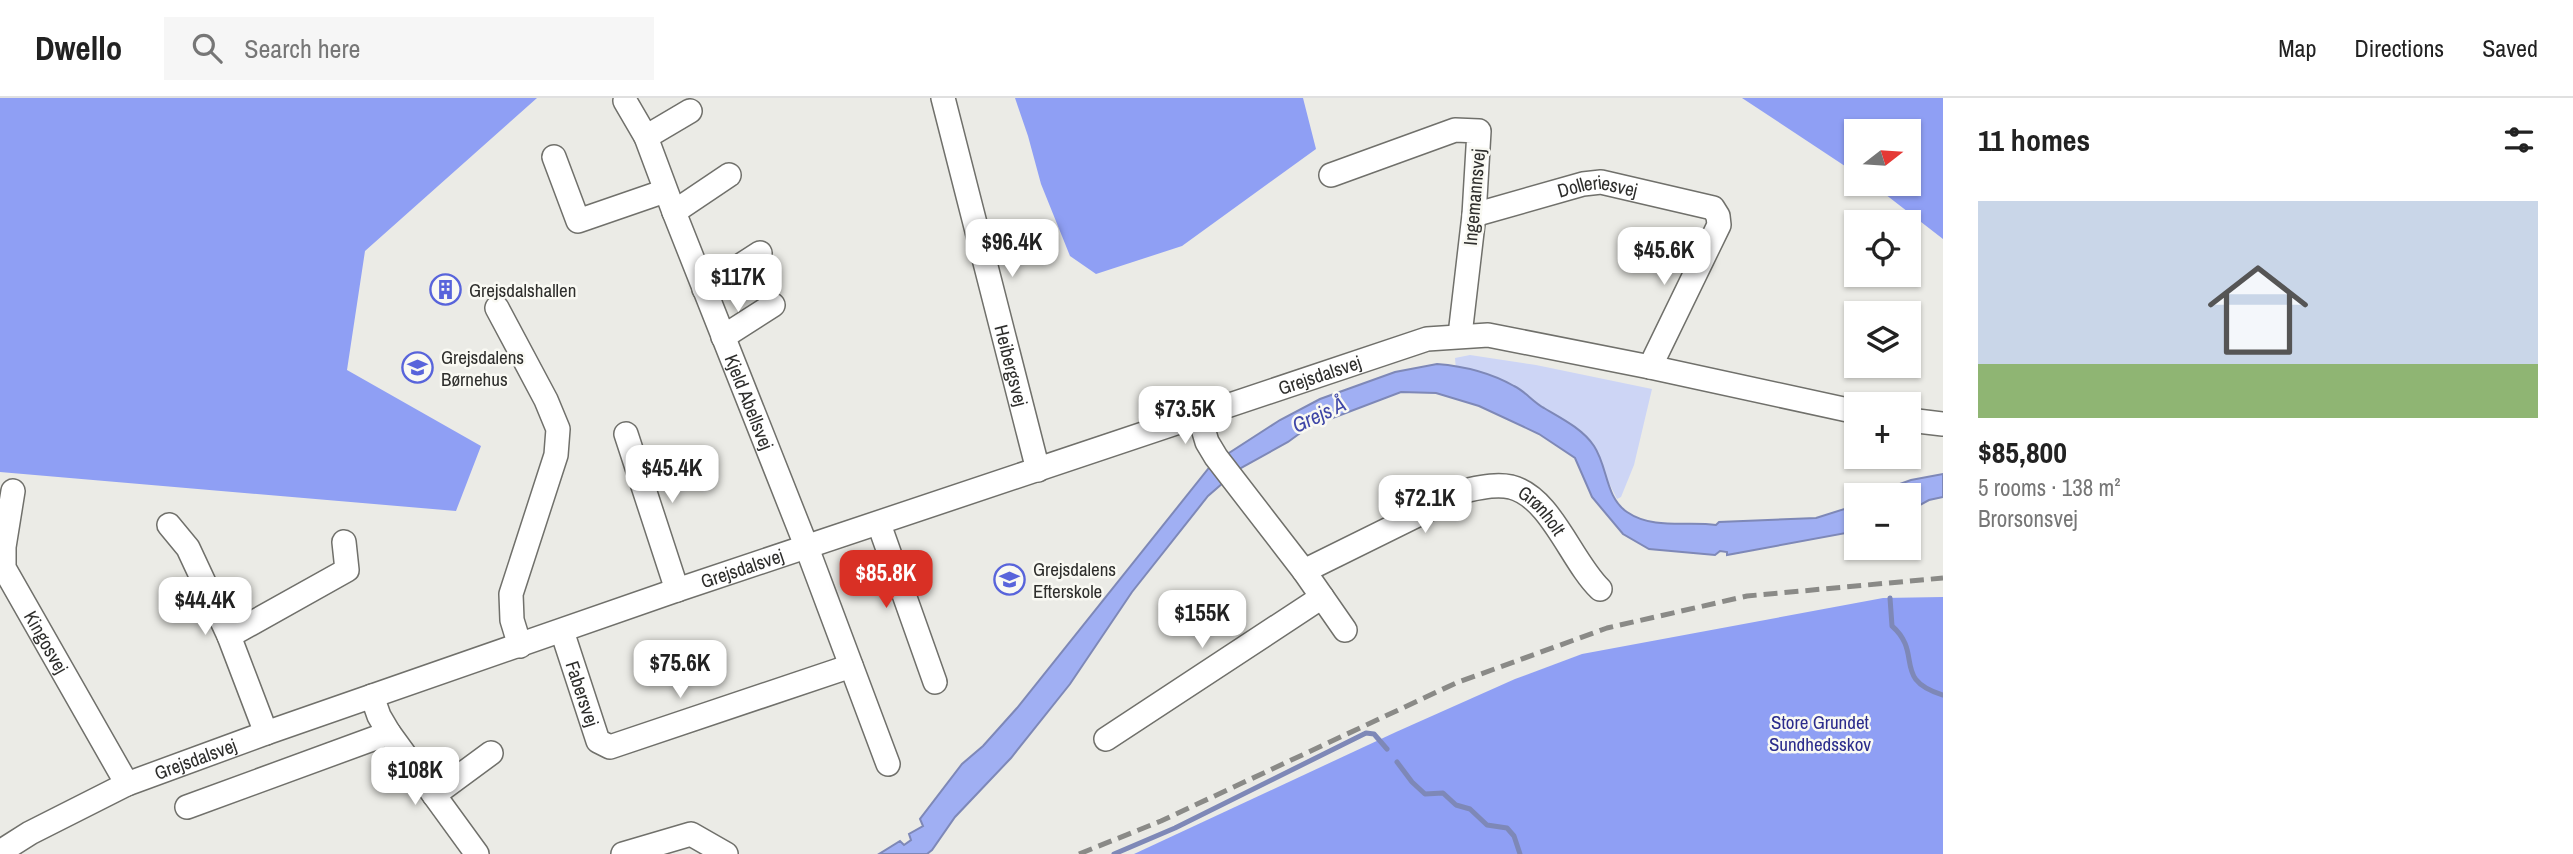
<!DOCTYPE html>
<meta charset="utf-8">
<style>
:root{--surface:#fff;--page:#f6f6f6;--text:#222;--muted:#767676;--line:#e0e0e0;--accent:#d93025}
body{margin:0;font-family:"Archivo Narrow",sans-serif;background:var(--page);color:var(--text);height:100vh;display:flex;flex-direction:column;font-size:26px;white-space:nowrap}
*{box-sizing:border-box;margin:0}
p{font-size:23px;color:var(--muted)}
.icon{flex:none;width:38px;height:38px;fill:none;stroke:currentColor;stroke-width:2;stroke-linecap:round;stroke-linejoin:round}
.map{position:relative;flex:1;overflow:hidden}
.sheet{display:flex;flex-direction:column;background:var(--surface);width:630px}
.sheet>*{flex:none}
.needle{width:46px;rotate:73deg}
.tools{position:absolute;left:1844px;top:21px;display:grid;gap:14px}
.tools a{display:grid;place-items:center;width:77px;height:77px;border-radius:0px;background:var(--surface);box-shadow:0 2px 5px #0004;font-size:35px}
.price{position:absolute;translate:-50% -60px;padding:0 16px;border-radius:14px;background:#fff;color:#222;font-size:23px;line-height:46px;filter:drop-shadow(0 2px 4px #0008)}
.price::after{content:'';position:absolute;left:50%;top:42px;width:21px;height:16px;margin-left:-10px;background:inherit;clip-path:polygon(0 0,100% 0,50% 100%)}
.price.current{background:var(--accent);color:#fff}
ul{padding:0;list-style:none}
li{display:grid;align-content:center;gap:14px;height:371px;padding:0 35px}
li+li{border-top:2px solid var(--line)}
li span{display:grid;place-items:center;height:217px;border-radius:0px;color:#555}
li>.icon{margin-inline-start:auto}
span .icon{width:126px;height:126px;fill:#fffc;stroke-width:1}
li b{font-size:30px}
h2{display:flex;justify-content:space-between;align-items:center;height:84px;padding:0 35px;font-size:30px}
header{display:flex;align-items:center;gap:42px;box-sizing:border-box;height:98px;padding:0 35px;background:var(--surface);border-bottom:2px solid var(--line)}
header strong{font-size:33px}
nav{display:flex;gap:38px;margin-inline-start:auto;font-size:24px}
.search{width:490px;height:63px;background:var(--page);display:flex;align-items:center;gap:18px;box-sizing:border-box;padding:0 24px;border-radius:0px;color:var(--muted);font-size:26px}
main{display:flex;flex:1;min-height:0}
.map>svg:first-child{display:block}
.green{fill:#cdd5f5}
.forest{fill:#8f9ff4}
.water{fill:#a0aff3;stroke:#7e88b7;stroke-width:2}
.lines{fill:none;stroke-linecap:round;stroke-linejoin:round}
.stream{stroke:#7e88b7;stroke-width:5}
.minor-casing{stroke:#70706b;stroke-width:26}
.minor{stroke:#fff;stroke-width:23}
.rail{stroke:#8a8a87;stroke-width:5;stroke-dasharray:14 7;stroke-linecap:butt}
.labels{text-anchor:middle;stroke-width:5;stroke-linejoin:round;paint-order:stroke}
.street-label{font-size:19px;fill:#2e2e2c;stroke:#f9f9f3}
.poi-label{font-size:19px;fill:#2e2e2c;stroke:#f9f9f3;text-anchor:start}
.park-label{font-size:19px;fill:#2b2c8c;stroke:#f9f9f3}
.water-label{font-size:21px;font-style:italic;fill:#3e46a7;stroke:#f9f9f3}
</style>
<header>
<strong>Dwello</strong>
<div class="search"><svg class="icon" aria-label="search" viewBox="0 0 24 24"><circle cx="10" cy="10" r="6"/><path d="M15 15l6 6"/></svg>Search here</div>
<nav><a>Map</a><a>Directions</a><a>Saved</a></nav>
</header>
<main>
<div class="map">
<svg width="1943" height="756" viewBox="0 0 1943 756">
<rect width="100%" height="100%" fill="#ebebe6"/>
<!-- green -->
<path class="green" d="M 1470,257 L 1536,267 L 1652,291 L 1634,367 L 1621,399 L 1617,401 L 1589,345 L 1456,272 L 1455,260 Z"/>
<!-- forest -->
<g class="forest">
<path d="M 0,0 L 537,0 L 365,153 L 347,272 L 481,348 L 456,413 L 0,374 Z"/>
<path d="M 1015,0 L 1303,0 L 1316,51 L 1182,148 L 1096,176 L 1070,158 L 1041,86 L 1028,38 Z"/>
<path d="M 1742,0 L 1943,0 L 1943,141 L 1872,86 L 1909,86 L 1909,33 L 1857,33 L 1857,76 Z"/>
<path d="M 1943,499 L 1943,756 L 1134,756 L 1396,634 L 1515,581 L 1582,556 L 1883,500 Z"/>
</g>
<!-- water -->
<g class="water">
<path d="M 1437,266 C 1463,268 1491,275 1514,288 C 1525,293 1533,304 1544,310 C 1561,320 1583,331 1594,348 C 1608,369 1605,399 1627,414 C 1653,432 1688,423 1716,427 L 1719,424 L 1816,420 L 1857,407 L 1857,433 L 1727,457 L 1727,454 L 1720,453 L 1715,457 L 1649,451 L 1623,436 L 1592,399 L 1575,360 L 1539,336 L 1479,308 L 1436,295 L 1401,294 L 1330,321 L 1314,325 L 1288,344 L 1239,371 L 1208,398 L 1132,494 L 1070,586 L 1011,660 L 955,719 L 932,752 L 927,756 L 879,756 L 900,743 L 904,747 L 911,742 L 909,736 L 923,728 L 920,721 L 962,666 L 983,648 L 1017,610 L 1212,366 L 1280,322 L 1320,301 L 1395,274 Z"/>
<path d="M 1943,376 L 1943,399 L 1929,402 L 1909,413 L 1909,397 L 1869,397 L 1911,382 Z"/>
</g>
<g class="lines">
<!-- stream -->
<g class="stream">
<path d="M 1890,500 L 1892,528 C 1924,556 1891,581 1943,597"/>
<path d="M 1397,664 L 1412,684 L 1425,696 L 1443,695 L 1456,707 L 1470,711 L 1487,727 L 1507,730 L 1514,738 L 1520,756"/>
<path d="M 1114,756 L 1175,730 L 1366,635 L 1374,636 L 1387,651"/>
</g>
<defs>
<g id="minor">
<path id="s1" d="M 943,0 L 1038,372"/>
<path id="s2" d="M 625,3 L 646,39 L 674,114 L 807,450 L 888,666"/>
<path d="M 646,39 L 690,13"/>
<path d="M 554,59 L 578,123 L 665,93"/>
<path d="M 1331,77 L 1455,32 L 1479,33 L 1474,117 L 1460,237"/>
<path d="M 674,114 L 729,77"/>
<path id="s3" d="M 1474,117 L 1583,86 L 1601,84 L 1713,110 L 1718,118 L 1719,127 L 1650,269"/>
<path d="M 704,191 L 760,155"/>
<path d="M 497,210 L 546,302 L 558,331 L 556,357 L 511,496 L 512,522 L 520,548"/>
<path d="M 723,239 L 773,207"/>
<path d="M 1199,317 L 1207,344 L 1216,359 L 1304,473 L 1345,532"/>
<path d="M 1909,322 L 1943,326"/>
<path d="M 626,336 L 677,492"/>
<path id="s4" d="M 13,393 L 4,449 L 4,470 L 127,686"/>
<path d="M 879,426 L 935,584"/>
<path d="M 169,427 L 188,450 L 229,538 L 266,635"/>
<path id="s5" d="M 1304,473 L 1468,392 C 1483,389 1497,386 1511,389 C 1551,399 1571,463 1600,491"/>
<path id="s6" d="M 562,533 L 598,643 L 610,649 L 851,568"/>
<path d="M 229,538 L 347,472 L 344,444"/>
<path d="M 372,598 L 379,618 L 389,635 L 477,756"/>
<path d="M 1106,641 L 1322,499"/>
<path d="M 434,697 L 491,655"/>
<path d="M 187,709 L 389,635"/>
<path id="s7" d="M 0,754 L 30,735 L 127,686 L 266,635 L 677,492 L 1427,241 L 1488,237 L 1650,269 L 1857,314"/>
<path d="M 623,756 L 691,736 L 726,756"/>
</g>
</defs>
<!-- minor casing -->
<use href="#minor" class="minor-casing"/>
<!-- minor -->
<use href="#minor" class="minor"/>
<!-- rail -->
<path class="rail" d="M 1079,756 L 1161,723 L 1456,585 L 1607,530 L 1747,498 L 1943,480"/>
</g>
<!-- icons -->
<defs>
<symbol id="building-ring" viewBox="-11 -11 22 22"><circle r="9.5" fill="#f9f9f3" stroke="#5864db" stroke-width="1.5"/><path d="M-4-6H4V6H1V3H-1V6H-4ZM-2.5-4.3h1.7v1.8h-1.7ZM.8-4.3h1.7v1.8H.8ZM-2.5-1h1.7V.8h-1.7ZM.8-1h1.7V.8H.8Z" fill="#5864db"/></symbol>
<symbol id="school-ring" viewBox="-11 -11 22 22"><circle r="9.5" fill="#f9f9f3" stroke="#5864db" stroke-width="1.5"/><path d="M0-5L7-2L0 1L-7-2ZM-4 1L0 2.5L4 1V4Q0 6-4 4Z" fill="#5864db"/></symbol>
</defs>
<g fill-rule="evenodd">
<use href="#building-ring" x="428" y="174" width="35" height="35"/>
<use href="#school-ring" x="400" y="252" width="35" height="35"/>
<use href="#school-ring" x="992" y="464" width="35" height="35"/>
</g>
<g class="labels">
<!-- street labels -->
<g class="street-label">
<text dy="7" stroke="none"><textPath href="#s3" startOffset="128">Dolleriesvej</textPath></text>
<text transform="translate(1474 99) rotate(-85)" y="7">Ingemannsvej</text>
<text dy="7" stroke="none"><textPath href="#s1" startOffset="276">Heibergsvej</textPath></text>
<text dy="7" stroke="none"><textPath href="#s7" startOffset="1405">Grejsdalsvej</textPath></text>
<text dy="7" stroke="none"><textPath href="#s2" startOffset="326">Kjeld Abellsvej</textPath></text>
<text dy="7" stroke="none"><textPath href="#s5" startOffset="266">Grønholt</textPath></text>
<text dy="7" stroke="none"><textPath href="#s7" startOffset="796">Grejsdalsvej</textPath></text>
<text dy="7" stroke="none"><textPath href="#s4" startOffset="163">Kingosvej</textPath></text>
<text dy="7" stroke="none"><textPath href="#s6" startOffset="66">Fabersvej</textPath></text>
<text dy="7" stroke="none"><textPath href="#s7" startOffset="217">Grejsdalsvej</textPath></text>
</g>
<!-- poi labels -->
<g class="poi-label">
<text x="469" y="199">Grejsdalshallen</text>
<text x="441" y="266">Grejsdalens<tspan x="441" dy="22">Børnehus</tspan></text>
<text x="1033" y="478">Grejsdalens<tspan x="1033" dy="22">Efterskole</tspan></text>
</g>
<!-- park labels -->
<g class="park-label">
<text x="1820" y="631">Store Grundet<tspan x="1820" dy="22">Sundhedsskov</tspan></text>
</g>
<!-- water labels -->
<g class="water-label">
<text transform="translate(1319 317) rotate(-25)" y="7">Grejs Å</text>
</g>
</g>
</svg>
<div class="tools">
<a><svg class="needle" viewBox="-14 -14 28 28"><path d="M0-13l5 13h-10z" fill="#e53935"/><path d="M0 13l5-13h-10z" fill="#767676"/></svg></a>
<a><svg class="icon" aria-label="locate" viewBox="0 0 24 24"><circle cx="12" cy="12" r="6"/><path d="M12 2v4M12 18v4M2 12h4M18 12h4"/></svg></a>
<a><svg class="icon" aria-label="layers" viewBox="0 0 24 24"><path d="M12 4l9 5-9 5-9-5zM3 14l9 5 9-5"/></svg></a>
<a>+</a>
<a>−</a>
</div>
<b class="price" style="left:1012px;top:181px">$96.4K</b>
<b class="price" style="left:1664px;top:189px">$45.6K</b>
<b class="price" style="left:738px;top:216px">$117K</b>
<b class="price" style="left:1185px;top:348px">$73.5K</b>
<b class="price" style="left:672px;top:407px">$45.4K</b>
<b class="price" style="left:1425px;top:437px">$72.1K</b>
<b class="price current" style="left:886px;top:512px">$85.8K</b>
<b class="price" style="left:205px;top:539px">$44.4K</b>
<b class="price" style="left:1202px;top:552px">$155K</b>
<b class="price" style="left:680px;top:602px">$75.6K</b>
<b class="price" style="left:415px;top:709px">$108K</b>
</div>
<section class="sheet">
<h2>11 homes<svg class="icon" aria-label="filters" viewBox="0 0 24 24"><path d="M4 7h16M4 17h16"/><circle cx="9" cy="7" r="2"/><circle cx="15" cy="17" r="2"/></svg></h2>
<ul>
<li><span style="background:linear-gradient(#c9d6e8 75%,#8fb573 0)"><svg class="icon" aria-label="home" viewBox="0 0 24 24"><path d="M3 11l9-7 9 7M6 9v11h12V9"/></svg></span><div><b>$85,800</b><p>5 rooms · 138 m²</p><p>Brorsonsvej</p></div></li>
</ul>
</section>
</main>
